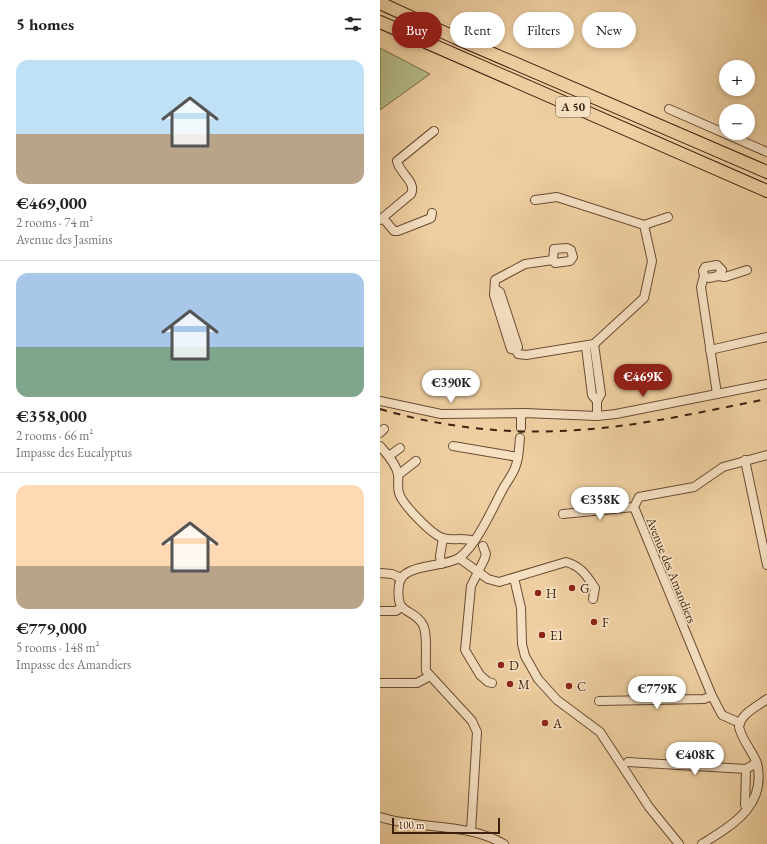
<!DOCTYPE html>
<meta charset="utf-8">
<style>
:root{--surface:#fff;--page:#f2f2f2;--text:#202124;--muted:#757577;--line:#e0e0e0;--accent:#8f2418}
body{margin:0;font-family:"EB Garamond",serif;background:var(--page);color:var(--text);height:100vh;display:flex;flex-direction:column;font-size:15px;white-space:nowrap}
*{box-sizing:border-box;margin:0}
p{font-size:13px;color:var(--muted)}
.icon{flex:none;width:22px;height:22px;fill:none;stroke:currentColor;stroke-width:2;stroke-linecap:round;stroke-linejoin:round}
.map{position:relative;flex:1;overflow:hidden}
.details{display:flex;flex-direction:column;background:var(--surface);width:380px}
.details>*{flex:none}
.guide{position:absolute;left:12px;top:12px;width:315px;height:36px;display:flex;gap:8px}
.buttons{position:absolute;left:339px;top:60px;display:grid;gap:8px}
.buttons a{display:grid;place-items:center;width:36px;height:36px;border-radius:50%;background:var(--surface);box-shadow:0 2px 6px #0003;font-size:20px}
.scale{position:absolute;left:12px;bottom:10px;width:108px;box-sizing:border-box;padding-left:4px;border:2px solid #3e2010;border-top:0;font-size:11px;line-height:14px;white-space:nowrap;color:#3e2010;-webkit-text-stroke:3px #f5e0c2;paint-order:stroke}
.price{position:absolute;translate:-50% -34px;padding:0 9px;border-radius:14px;background:#fff;color:#222;font-size:13px;line-height:26px;filter:drop-shadow(0 1px 2px #0008)}
.price::after{content:'';position:absolute;left:50%;top:24px;width:12px;height:9px;margin-left:-6px;background:inherit;clip-path:polygon(0 0,100% 0,50% 100%)}
.price.selected{background:var(--accent);color:#fff}
ul{padding:0;list-style:none}
li{display:grid;align-content:center;gap:8px;height:212px;padding:0 16px}
li+li{border-top:1px solid var(--line)}
li span{display:grid;place-items:center;height:124px;border-radius:12px;color:#555}
li>.icon{margin-inline-start:auto}
span .icon{width:72px;height:72px;fill:#fffc;stroke-width:1}
li b{font-size:17px}
h2{display:flex;justify-content:space-between;align-items:center;height:48px;padding:0 16px;font-size:17px}
.tag{padding:0 14px;border-radius:18px;background:var(--surface);box-shadow:0 2px 6px #0003;font-size:14px;line-height:36px}
.tag.selected{background:var(--accent);color:#fff}
main{display:flex;flex:1;min-height:0}
.map>svg:first-child{display:block}
.green{fill:#b4bc88;stroke:#796e4c}
.lines{fill:none;stroke-linecap:round;stroke-linejoin:round}
.minor-casing{stroke:#6a4c34;stroke-width:10}
.highway-casing{stroke:#3e2010;stroke-width:14}
.minor{stroke:#f5e0c2;stroke-width:8}
.highway{stroke:#efcfa1;stroke-width:12}
.rail{stroke:#3e2010;stroke-width:2;stroke-dasharray:7 7;stroke-linecap:butt}
.poi-dot{fill:#8f2418;stroke:#f5e0c2;stroke-width:1.5}
.labels{text-anchor:middle;stroke-width:3.5;stroke-linejoin:round;paint-order:stroke}
.shield{fill:#f5e0c2;stroke:#755a45;stroke-width:1}
.shield-label{font-size:12px;font-weight:bold;fill:#3e2010}
.street-label{font-size:13px;fill:#3e2010;stroke:#f5e0c2}
.poi-label{font-size:13px;fill:#3e2010;stroke:#f5e0c2;text-anchor:start}
</style>
<main>
<section class="details">
<h2>5 homes<svg class="icon" aria-label="filters" viewBox="0 0 24 24"><path d="M4 7h16M4 17h16"/><circle cx="9" cy="7" r="2"/><circle cx="15" cy="17" r="2"/></svg></h2>
<ul>
<li><span style="background:linear-gradient(#bfe0f5 60%,#b9a48a 0)"><svg class="icon" aria-label="home" viewBox="0 0 24 24"><path d="M3 11l9-7 9 7M6 9v11h12V9"/></svg></span><div><b>€469,000</b><p>2 rooms · 74 m²</p><p>Avenue des Jasmins</p></div></li>
<li><span style="background:linear-gradient(#a9c7e8 60%,#7fa58c 0)"><svg class="icon" aria-label="home" viewBox="0 0 24 24"><path d="M3 11l9-7 9 7M6 9v11h12V9"/></svg></span><div><b>€358,000</b><p>2 rooms · 66 m²</p><p>Impasse des Eucalyptus</p></div></li>
<li><span style="background:linear-gradient(#ffd9b3 65%,#b9a48a 0)"><svg class="icon" aria-label="home" viewBox="0 0 24 24"><path d="M3 11l9-7 9 7M6 9v11h12V9"/></svg></span><div><b>€779,000</b><p>5 rooms · 148 m²</p><p>Impasse des Amandiers</p></div></li>
</ul>
</section>
<div class="map">
<svg width="387" height="844" viewBox="0 0 387 844">
<rect width="100%" height="100%" fill="#efcfa1"/>
<filter id="stains"><feTurbulence type="fractalNoise" baseFrequency=".005" numOctaves="4"/><feColorMatrix values="0 0 0 0 .2 0 0 0 0 .09 0 0 0 0 .02 0 0 0 .5 -.17"/></filter>
<radialGradient id="worn" r=".72"><stop offset=".6" stop-color="#630" stop-opacity="0"/><stop offset="1" stop-color="#630" stop-opacity=".3"/></radialGradient>
<!-- green -->
<path class="green" d="M 0,48 L 50,74 L 0,110 Z"/>
<g class="lines">
<defs>
<g id="minor">
<path d="M 289,109 L 387,152"/>
<path d="M 155,200 L 177,197 L 264,225 L 272,261 L 264,298 L 214,344 L 146,355 L 138,354 L 136,350 L 131,349 L 114,295 L 115,280 L 145,264 L 173,260 L 175,263 L 190,261 L 193,257 L 191,250 L 187,248 L 174,249 L 173,260"/>
<path d="M 3,218 L 14,231 L 18,231 L 51,218 L 52,213"/>
<path d="M 0,220 L 31,194 C 37,182 19,173 17,161 L 54,131"/>
<path d="M 264,225 L 288,217"/>
<path d="M 324,276 L 329,278 L 338,276 L 342,270 L 337,265 L 325,267 L 323,271 L 324,276 L 321,287 L 337,394"/>
<path d="M 338,276 L 345,277 L 367,270"/>
<path d="M 115,289 L 120,292 L 138,347 L 136,350"/>
<path d="M 214,344 L 221,394 L 217,401"/>
<path d="M 206,347 L 212,395 L 217,401 L 217,416"/>
<path d="M 330,350 L 387,337"/>
<path d="M 0,401 L 61,414 L 144,413 L 217,416 L 236,414 L 387,384"/>
<path d="M 141,428 L 141,414"/>
<path d="M 0,433 L 4,429"/>
<path d="M 0,446 C 7,454 16,464 18,474 C 19,480 17,487 19,493 C 22,504 52,535 63,538 C 72,541 82,537 94,541"/>
<path d="M 73,446 L 138,457"/>
<path d="M 9,456 L 20,448"/>
<path d="M 365,460 L 387,565"/>
<path d="M 18,475 L 36,461"/>
<path d="M 183,514 L 254,507"/>
<path d="M 103,546 L 106,554 L 104,560 L 91,586 L 85,650 L 100,675 L 108,682 L 112,683"/>
<path d="M 79,558 L 108,579 L 119,582 L 186,562 C 201,566 207,576 215,588 L 213,599"/>
<path d="M 61,564 L 60,556 L 63,538"/>
<path d="M 0,573 L 12,574 L 21,578"/>
<path d="M 134,578 L 141,608 L 142,644 L 145,656 L 158,679 L 177,700 L 220,732 L 269,807 L 299,844"/>
<path d="M 0,611 L 16,611 L 21,607"/>
<path d="M 0,683 L 37,683 L 50,676"/>
<path d="M 219,701 L 324,699 L 332,696"/>
<path d="M 360,723 L 342,715 L 332,696 L 254,507 L 259,497 L 314,487 L 343,467 L 387,455"/>
<path d="M 248,762 L 366,769 L 376,763"/>
<path d="M 365,805 L 366,769"/>
<path d="M 0,817 C 40,830 86,822 124,844"/>
<path d="M 91,831 L 97,732 L 92,721 L 46,671 C 45,660 48,634 43,625 C 33,606 15,618 19,585 C 21,563 64,568 79,558 C 97,545 113,507 124,487 C 128,480 134,473 136,465 C 139,457 139,447 140,438"/>
<path d="M 322,844 C 352,825 387,806 377,763 C 372,751 362,740 359,727 C 361,713 377,707 387,699"/>
</g>
<g id="highway">
<path d="M 0,3 L 76,38 L 387,172"/>
<path d="M 0,22 L 387,191"/>
</g>
</defs>
<!-- minor casing -->
<use href="#minor" class="minor-casing"/>
<!-- highway casing -->
<use href="#highway" class="highway-casing"/>
<!-- minor -->
<use href="#minor" class="minor"/>
<!-- highway -->
<use href="#highway" class="highway"/>
<!-- rail -->
<path class="rail" d="M 0,409 C 64,428 132,435 198,430 C 262,426 325,411 387,399"/>
</g>
<!-- markers -->
<g class="poi-dot">
<circle cx="192" cy="588" r="4"/>
<circle cx="158" cy="593" r="4"/>
<circle cx="214" cy="622" r="4"/>
<circle cx="162" cy="635" r="4"/>
<circle cx="121" cy="665" r="4"/>
<circle cx="130" cy="684" r="4"/>
<circle cx="189" cy="686" r="4"/>
<circle cx="165" cy="723" r="4"/>
</g>
<g class="labels">
<!-- shield labels -->
<rect class="shield" x="176" y="97" width="34" height="20" rx="3"/>
<g class="shield-label">
<text x="193" y="111">A 50</text>
</g>
<!-- street labels -->
<g class="street-label">
<text transform="translate(292 570) rotate(68)" y="5">Avenue des Amandiers</text>
</g>
<!-- poi labels -->
<g class="poi-label">
<text x="200" y="593">G</text>
<text x="166" y="598">H</text>
<text x="222" y="627">F</text>
<text x="170" y="640">E1</text>
<text x="129" y="670">D</text>
<text x="138" y="689">M</text>
<text x="197" y="691">C</text>
<text x="173" y="728">A</text>
</g>
</g>
<rect width="100%" height="100%" filter="url(#stains)"/>
<rect width="100%" height="100%" fill="url(#worn)"/>
</svg>
<div class="buttons">
<a>+</a>
<a>−</a>
</div>
<div class="scale">100 m</div>
<b class="price selected" style="left:263px;top:398px">€469K</b>
<b class="price" style="left:71px;top:404px">€390K</b>
<b class="price" style="left:220px;top:521px">€358K</b>
<b class="price" style="left:277px;top:710px">€779K</b>
<b class="price" style="left:315px;top:776px">€408K</b>
<div class="guide">
<a class="tag selected">Buy</a>
<a class="tag">Rent</a>
<a class="tag">Filters</a>
<a class="tag">New</a>
</div>
</div>
</main>
